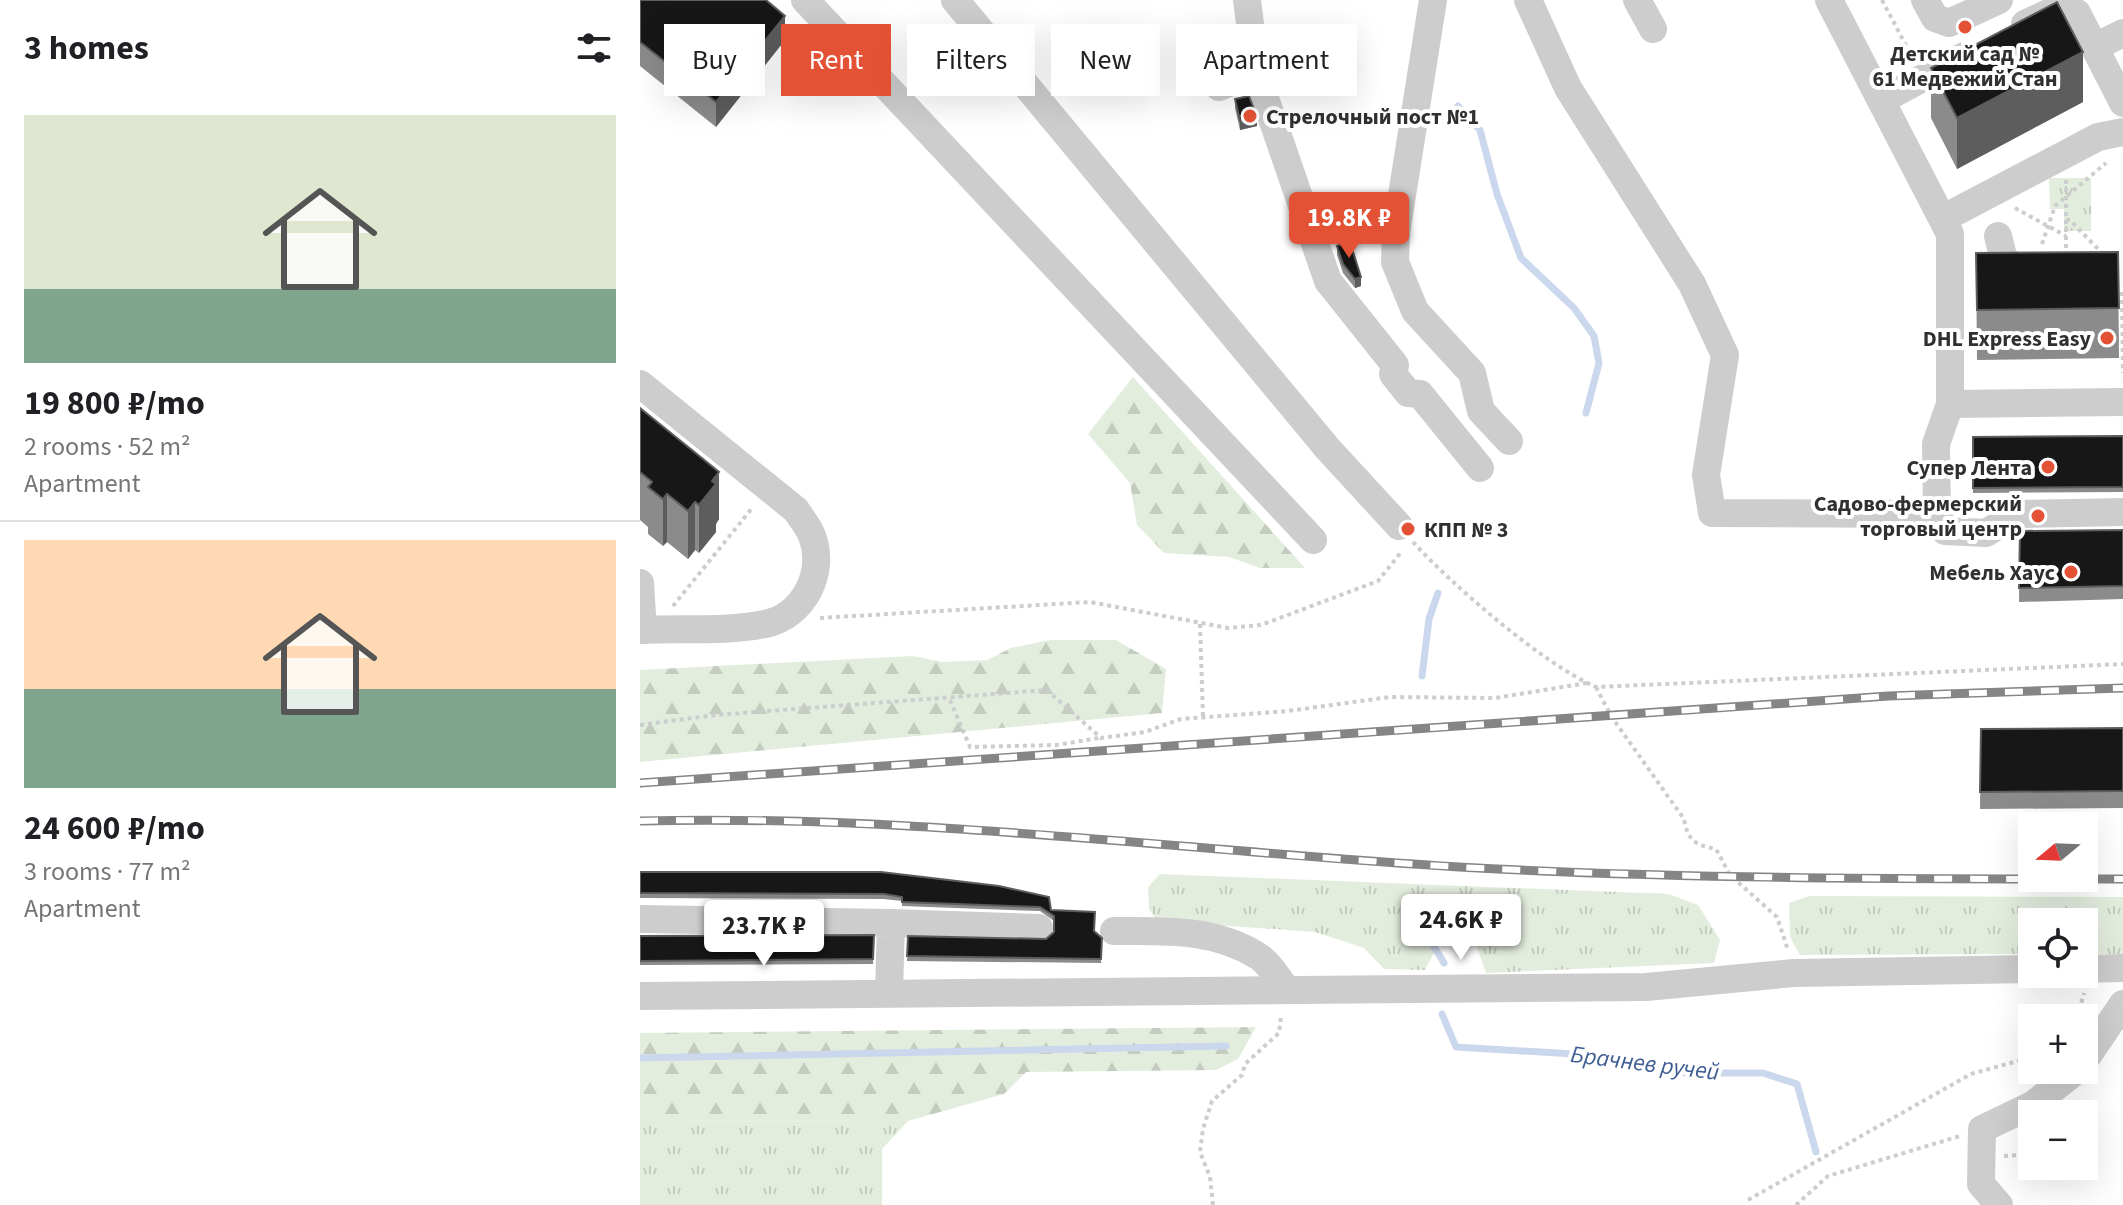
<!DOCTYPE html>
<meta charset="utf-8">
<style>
:root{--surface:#fff;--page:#f2f2f2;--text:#202124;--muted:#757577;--line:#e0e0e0;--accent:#e45235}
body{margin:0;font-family:"Source Sans 3",sans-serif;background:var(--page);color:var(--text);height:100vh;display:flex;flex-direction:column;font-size:30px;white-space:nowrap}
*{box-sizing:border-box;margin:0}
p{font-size:26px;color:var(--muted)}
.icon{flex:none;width:44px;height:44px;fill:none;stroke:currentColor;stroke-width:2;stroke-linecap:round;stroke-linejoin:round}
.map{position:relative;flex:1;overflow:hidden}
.details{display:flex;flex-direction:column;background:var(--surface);width:640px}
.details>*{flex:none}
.guide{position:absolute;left:24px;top:24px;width:760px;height:72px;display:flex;gap:16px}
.needle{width:52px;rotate:251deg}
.fabs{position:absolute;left:1378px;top:812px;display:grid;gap:16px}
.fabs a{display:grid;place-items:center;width:80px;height:80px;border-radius:0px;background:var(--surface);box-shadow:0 8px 32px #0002;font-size:40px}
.price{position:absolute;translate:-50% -68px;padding:0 18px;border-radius:8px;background:#fff;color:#222;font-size:26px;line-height:52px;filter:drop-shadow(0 2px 4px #0008)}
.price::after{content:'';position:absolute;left:50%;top:48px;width:24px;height:18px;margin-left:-12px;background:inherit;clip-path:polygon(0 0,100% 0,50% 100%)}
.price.current{background:var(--accent);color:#fff}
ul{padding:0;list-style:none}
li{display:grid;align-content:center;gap:16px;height:424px;padding:0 24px}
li+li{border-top:2px solid var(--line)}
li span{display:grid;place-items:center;height:248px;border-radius:0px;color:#555}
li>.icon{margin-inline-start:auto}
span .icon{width:144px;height:144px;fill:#fffc;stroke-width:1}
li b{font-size:34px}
h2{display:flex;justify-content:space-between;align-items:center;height:96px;padding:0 24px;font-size:34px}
.tag{padding:0 28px;border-radius:0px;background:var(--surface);box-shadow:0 8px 32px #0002;font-size:28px;line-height:72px}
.tag.current{background:var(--accent);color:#fff}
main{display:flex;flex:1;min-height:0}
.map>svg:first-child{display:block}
.grass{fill:url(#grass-tufts)}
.forest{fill:url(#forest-firs)}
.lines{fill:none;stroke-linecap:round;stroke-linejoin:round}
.stream{stroke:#cbd7ec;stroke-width:7}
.path{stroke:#cdcdcd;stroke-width:4;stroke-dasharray:4 4;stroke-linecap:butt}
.minor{stroke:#cdcdcd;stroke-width:28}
.rail-casing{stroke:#858585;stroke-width:9}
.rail{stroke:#fff;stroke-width:6;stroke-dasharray:18;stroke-linecap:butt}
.wall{fill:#8b8b8b}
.shaded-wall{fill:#5d5d5d}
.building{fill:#171717;stroke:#5d5d5d;stroke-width:2}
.poi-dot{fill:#e45235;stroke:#fff;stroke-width:3}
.labels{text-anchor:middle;stroke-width:8;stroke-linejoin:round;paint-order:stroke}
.poi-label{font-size:22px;font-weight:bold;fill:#303030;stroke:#fff;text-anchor:end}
.water-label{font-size:24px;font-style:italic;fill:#3e5e92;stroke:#fff}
</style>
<main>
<section class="details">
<h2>3 homes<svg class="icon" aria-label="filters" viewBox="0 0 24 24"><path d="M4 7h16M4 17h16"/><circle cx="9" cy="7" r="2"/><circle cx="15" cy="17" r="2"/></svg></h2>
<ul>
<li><span style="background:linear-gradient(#dfe7d0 70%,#7fa58c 0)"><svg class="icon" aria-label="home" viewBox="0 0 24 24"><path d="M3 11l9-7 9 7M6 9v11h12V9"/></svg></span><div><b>19 800 ₽/mo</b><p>2 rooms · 52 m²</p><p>Apartment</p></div></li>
<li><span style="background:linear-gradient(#ffd9b3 60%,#7fa58c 0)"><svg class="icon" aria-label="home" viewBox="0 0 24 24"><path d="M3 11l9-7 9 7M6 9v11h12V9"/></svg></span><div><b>24 600 ₽/mo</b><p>3 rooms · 77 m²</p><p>Apartment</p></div></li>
</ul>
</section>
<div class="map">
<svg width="1483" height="1205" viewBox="0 0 1483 1205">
<defs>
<pattern id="grass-tufts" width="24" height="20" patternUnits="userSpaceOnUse" patternTransform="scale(2)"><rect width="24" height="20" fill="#e3edde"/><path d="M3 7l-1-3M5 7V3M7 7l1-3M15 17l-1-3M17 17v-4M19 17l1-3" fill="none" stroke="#c3ccbf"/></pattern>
<pattern id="forest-firs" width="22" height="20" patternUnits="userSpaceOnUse" patternTransform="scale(2)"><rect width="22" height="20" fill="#e3edde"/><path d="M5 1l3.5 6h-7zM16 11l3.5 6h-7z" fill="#c3ccbf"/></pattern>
</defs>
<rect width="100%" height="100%" fill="#fff"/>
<!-- grass -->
<g class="grass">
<path d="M 1409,178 L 1451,178 L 1451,231 L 1424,231 L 1424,209 L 1410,209 Z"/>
<path d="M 520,874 L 1029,894 L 1058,905 L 1080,940 L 1074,963 L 846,973 L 833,936 L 803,936 L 785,970 L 744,969 L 724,948 L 675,932 L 517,921 L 509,909 L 508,887 Z"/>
<path d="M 1169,896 L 1483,897 L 1483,954 L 1444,954 L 1444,922 L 1392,922 L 1392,954 L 1160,955 L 1150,937 L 1149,903 Z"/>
<path d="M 268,1121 L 242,1149 L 242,1205 L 0,1205 L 0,1122 Z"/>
</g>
<!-- forest -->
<g class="forest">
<path d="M 493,377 L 665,568 L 620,568 L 589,557 L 524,553 L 497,525 L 490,483 L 448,434 Z"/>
<path d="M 410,640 L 476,640 L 526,669 L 522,713 L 0,762 L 0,670 L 272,656 L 303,662 L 347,660 L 371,648 Z"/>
<path d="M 616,1027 L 598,1059 L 576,1070 L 386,1072 L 364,1094 L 268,1121 L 0,1122 L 0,1033 Z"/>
</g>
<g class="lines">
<!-- stream -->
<g class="stream">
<path d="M 818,106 L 840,130 L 857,194 L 881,258 L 934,308 L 954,336 L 959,363 L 946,413"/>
<path d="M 782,676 L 789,619 L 798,593"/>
<path d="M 785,913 L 787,935 L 804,963"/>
<path d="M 802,1014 L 816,1047 L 968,1056 L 1045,1073 L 1123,1073 L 1157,1084 L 1176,1152"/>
<path d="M 0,1058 L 586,1046"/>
</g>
<!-- path -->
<g class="path">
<path d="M 1242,0 L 1272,57"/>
<path d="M 1426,180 L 1426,255"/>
<path d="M 1375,208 L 1426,236"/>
<path d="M 1426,220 L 1430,220 L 1461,252 L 1461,257"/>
<path d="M 1402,244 L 1415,206 L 1466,163"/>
<path d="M 1482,292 L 1483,373"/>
<path d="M 773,542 C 811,584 904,665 956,687 L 1483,664"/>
<path d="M 33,606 L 113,507"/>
<path d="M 180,618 L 450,602 L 588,628 L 621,625 L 738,581 L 762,551"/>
<path d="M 560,624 L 563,717"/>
<path d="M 956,687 L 971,716 L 1044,819 C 1048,841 1055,845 1076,849 L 1090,875 L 1137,917 L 1148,950"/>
<path d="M 310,700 L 330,747 L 416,745 L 459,738"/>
<path d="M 0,725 L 75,715 L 407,690 L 461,738 L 505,732 L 541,719 L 648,711 L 750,697 L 855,698 L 947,683"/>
<path d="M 1437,1018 L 1444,993"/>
<path d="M 1364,1156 L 1379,1155 L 1392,1142"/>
<path d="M 1108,1200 L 1331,1074 L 1392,1057"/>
<path d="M 573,1205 L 570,1177 L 560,1152 L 563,1129 L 572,1101 L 602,1075 L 605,1064 L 639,1033 L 641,1016"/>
<path d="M 1156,1205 L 1188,1176 L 1320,1136"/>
</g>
<!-- minor -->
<g class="minor">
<path d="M 165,0 L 673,540"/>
<path d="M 315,0 L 688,449 L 759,526"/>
<path d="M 793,0 L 756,233 L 755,262 L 775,311 L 832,373 L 841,411 L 869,441"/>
<path d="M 888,0 L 928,88 L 1052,284 L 1085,355 L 1066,475 L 1072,513 L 1297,514 L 1296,444 L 1310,404 L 1310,234 L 1189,0"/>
<path d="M 997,0 L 1013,29"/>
<path d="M 1285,0 L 1295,18 L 1309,23 L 1359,0"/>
<path d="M 1385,24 L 1421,7 L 1437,13 L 1483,103"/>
<path d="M 1455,47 L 1483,33"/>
<path d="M 616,72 L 688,281 L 755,365 L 753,374 L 768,393 L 780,394 L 840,468"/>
<path d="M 579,87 L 616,72 L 607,0"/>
<path d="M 1242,100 L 1324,56"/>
<path d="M 1304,218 L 1458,137 L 1483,132"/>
<path d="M 1358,236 L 1364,260 L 1375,266 L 1390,266"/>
<path d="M 0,384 L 156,510 C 161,518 169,527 172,536 C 186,572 164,616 125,624 C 86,632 40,628 0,630"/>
<path d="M 1310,404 L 1483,402"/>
<path d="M 1297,514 L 1305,531 L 1346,533 L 1377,514 L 1483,512"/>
<path d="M 0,583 L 3,630"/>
<path d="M 0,919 L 251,923 L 249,993"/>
<path d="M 251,923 L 399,928"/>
<path d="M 474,931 C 523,931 574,928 618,956 C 629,963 638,978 646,989"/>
<path d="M 1444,969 L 1483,968"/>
<path d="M 0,996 L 1006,987 L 1154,973 L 1392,969"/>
<path d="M 1444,1061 L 1483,1004"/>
<path d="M 1359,1205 L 1341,1184 L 1342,1129 L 1394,1104 L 1437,1070"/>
</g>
<defs>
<g id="rail">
<path d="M 0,783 L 1248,696 L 1483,688"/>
<path d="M 0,821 C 274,814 546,851 819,867 C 1040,879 1262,879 1483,879"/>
</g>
</defs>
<!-- rail casing -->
<use href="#rail" class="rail-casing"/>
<!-- rail -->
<use href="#rail" class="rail"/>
</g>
<!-- wall -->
<g class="wall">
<path d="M 0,0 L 145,40 L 76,127 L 0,66 Z"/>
<path d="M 1291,68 L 1443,102 L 1317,169 L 1291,118 Z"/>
<path d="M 595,99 L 617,126 L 600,130 L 595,108 Z"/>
<path d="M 697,246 L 721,286 L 715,288 L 703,273 L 697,255 Z"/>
<path d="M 1478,252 L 1479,358 L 1337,360 L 1336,253 Z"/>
<path d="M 0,408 L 79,519 L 76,524 L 76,532 L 59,553 L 55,550 L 48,559 L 27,542 L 23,546 L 8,534 L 8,527 L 0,520 Z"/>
<path d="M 1483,436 L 1483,492 L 1333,493 L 1333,437 Z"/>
<path d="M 1483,530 L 1483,599 L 1379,602 L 1380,531 Z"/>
<path d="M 1483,728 L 1483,808 L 1340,809 L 1341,729 Z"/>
<path d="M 0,872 L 359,886 L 454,932 L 462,938 L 461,963 L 267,961 L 268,936 L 406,939 L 414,932 L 414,921 L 400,911 L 262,906 L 262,901 L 244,899 L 0,898 Z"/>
<path d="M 234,935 L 233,964 L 0,965 L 0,936 Z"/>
</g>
<!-- shaded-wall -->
<g class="shaded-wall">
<path d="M 145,16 L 145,40 L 76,127 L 76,102 Z"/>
<path d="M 1443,52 L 1443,102 L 1317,169 L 1317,118 Z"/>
<path d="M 617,117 L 617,126 L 600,130 L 600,121 Z"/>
<path d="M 721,277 L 721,286 L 715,288 L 715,279 Z"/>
<path d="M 79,472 L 79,519 L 76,524 L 76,532 L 59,553 L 59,505 L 72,481 Z"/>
<path d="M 27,494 L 27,542 L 23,546 L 23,499 Z"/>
<path d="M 55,502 L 55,550 L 48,559 L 48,511 Z"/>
</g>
<!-- building -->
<g class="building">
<path d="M 0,0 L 126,0 L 145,16 L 76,102 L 0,42 Z"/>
<path d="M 1417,2 L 1443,52 L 1317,118 L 1291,68 Z"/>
<path d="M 609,96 L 617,117 L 600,121 L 595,99 Z"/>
<path d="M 710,242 L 721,277 L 715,279 L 703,264 L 697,246 Z"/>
<path d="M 1478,252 L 1479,308 L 1337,310 L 1336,253 Z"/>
<path d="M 0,408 L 79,472 L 72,481 L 76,484 L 59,505 L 55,502 L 48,511 L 27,494 L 23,499 L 8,487 L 12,482 L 0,472 Z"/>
<path d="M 1483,436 L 1483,487 L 1333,488 L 1333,437 Z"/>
<path d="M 1483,530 L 1483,586 L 1379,588 L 1380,531 Z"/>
<path d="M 1483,728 L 1483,791 L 1340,792 L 1341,729 Z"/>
<path d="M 0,872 L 241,872 L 359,886 L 409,897 L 411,910 L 455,912 L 454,931 L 462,938 L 461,959 L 267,956 L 268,936 L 406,939 L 414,932 L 414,916 L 400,907 L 262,902 L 262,897 L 244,894 L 0,893 Z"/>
<path d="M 234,935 L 233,959 L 0,961 L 0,936 Z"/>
</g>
<!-- markers -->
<g class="poi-dot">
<circle cx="1325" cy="27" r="8"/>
<circle cx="610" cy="116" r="8"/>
<circle cx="1467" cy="338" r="8"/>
<circle cx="1408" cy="467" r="8"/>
<circle cx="1398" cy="516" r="8"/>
<circle cx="768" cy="529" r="8"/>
<circle cx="1431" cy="572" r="8"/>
</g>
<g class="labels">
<!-- poi labels -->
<g class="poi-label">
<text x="1325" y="61" text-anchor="middle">Детский сад №<tspan x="1325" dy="25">61 Медвежий Стан</tspan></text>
<text x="626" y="124" text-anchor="start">Стрелочный пост №1</text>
<text x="1451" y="346">DHL Express Easy</text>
<text x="1392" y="475">Супер Лента</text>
<text x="1382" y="511">Садово-фермерский<tspan x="1382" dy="25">торговый центр</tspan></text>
<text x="784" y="537" text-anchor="start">КПП № 3</text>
<text x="1415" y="580">Мебель Хаус</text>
</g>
<!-- water labels -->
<g class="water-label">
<text transform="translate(1005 1063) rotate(7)" y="8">Брачнев ручей</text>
</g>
</g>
</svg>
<div class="fabs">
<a><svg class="needle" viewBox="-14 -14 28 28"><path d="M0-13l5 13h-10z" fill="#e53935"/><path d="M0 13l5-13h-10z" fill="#757577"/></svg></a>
<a><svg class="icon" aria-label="locate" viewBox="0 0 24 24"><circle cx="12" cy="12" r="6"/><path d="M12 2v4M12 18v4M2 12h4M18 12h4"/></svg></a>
<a>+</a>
<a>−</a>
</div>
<b class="price current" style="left:709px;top:260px">19.8K ₽</b>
<b class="price" style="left:821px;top:962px">24.6K ₽</b>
<b class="price" style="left:124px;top:968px">23.7K ₽</b>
<div class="guide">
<a class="tag">Buy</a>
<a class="tag current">Rent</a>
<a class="tag">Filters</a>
<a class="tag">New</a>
<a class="tag">Apartment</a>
</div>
</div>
</main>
